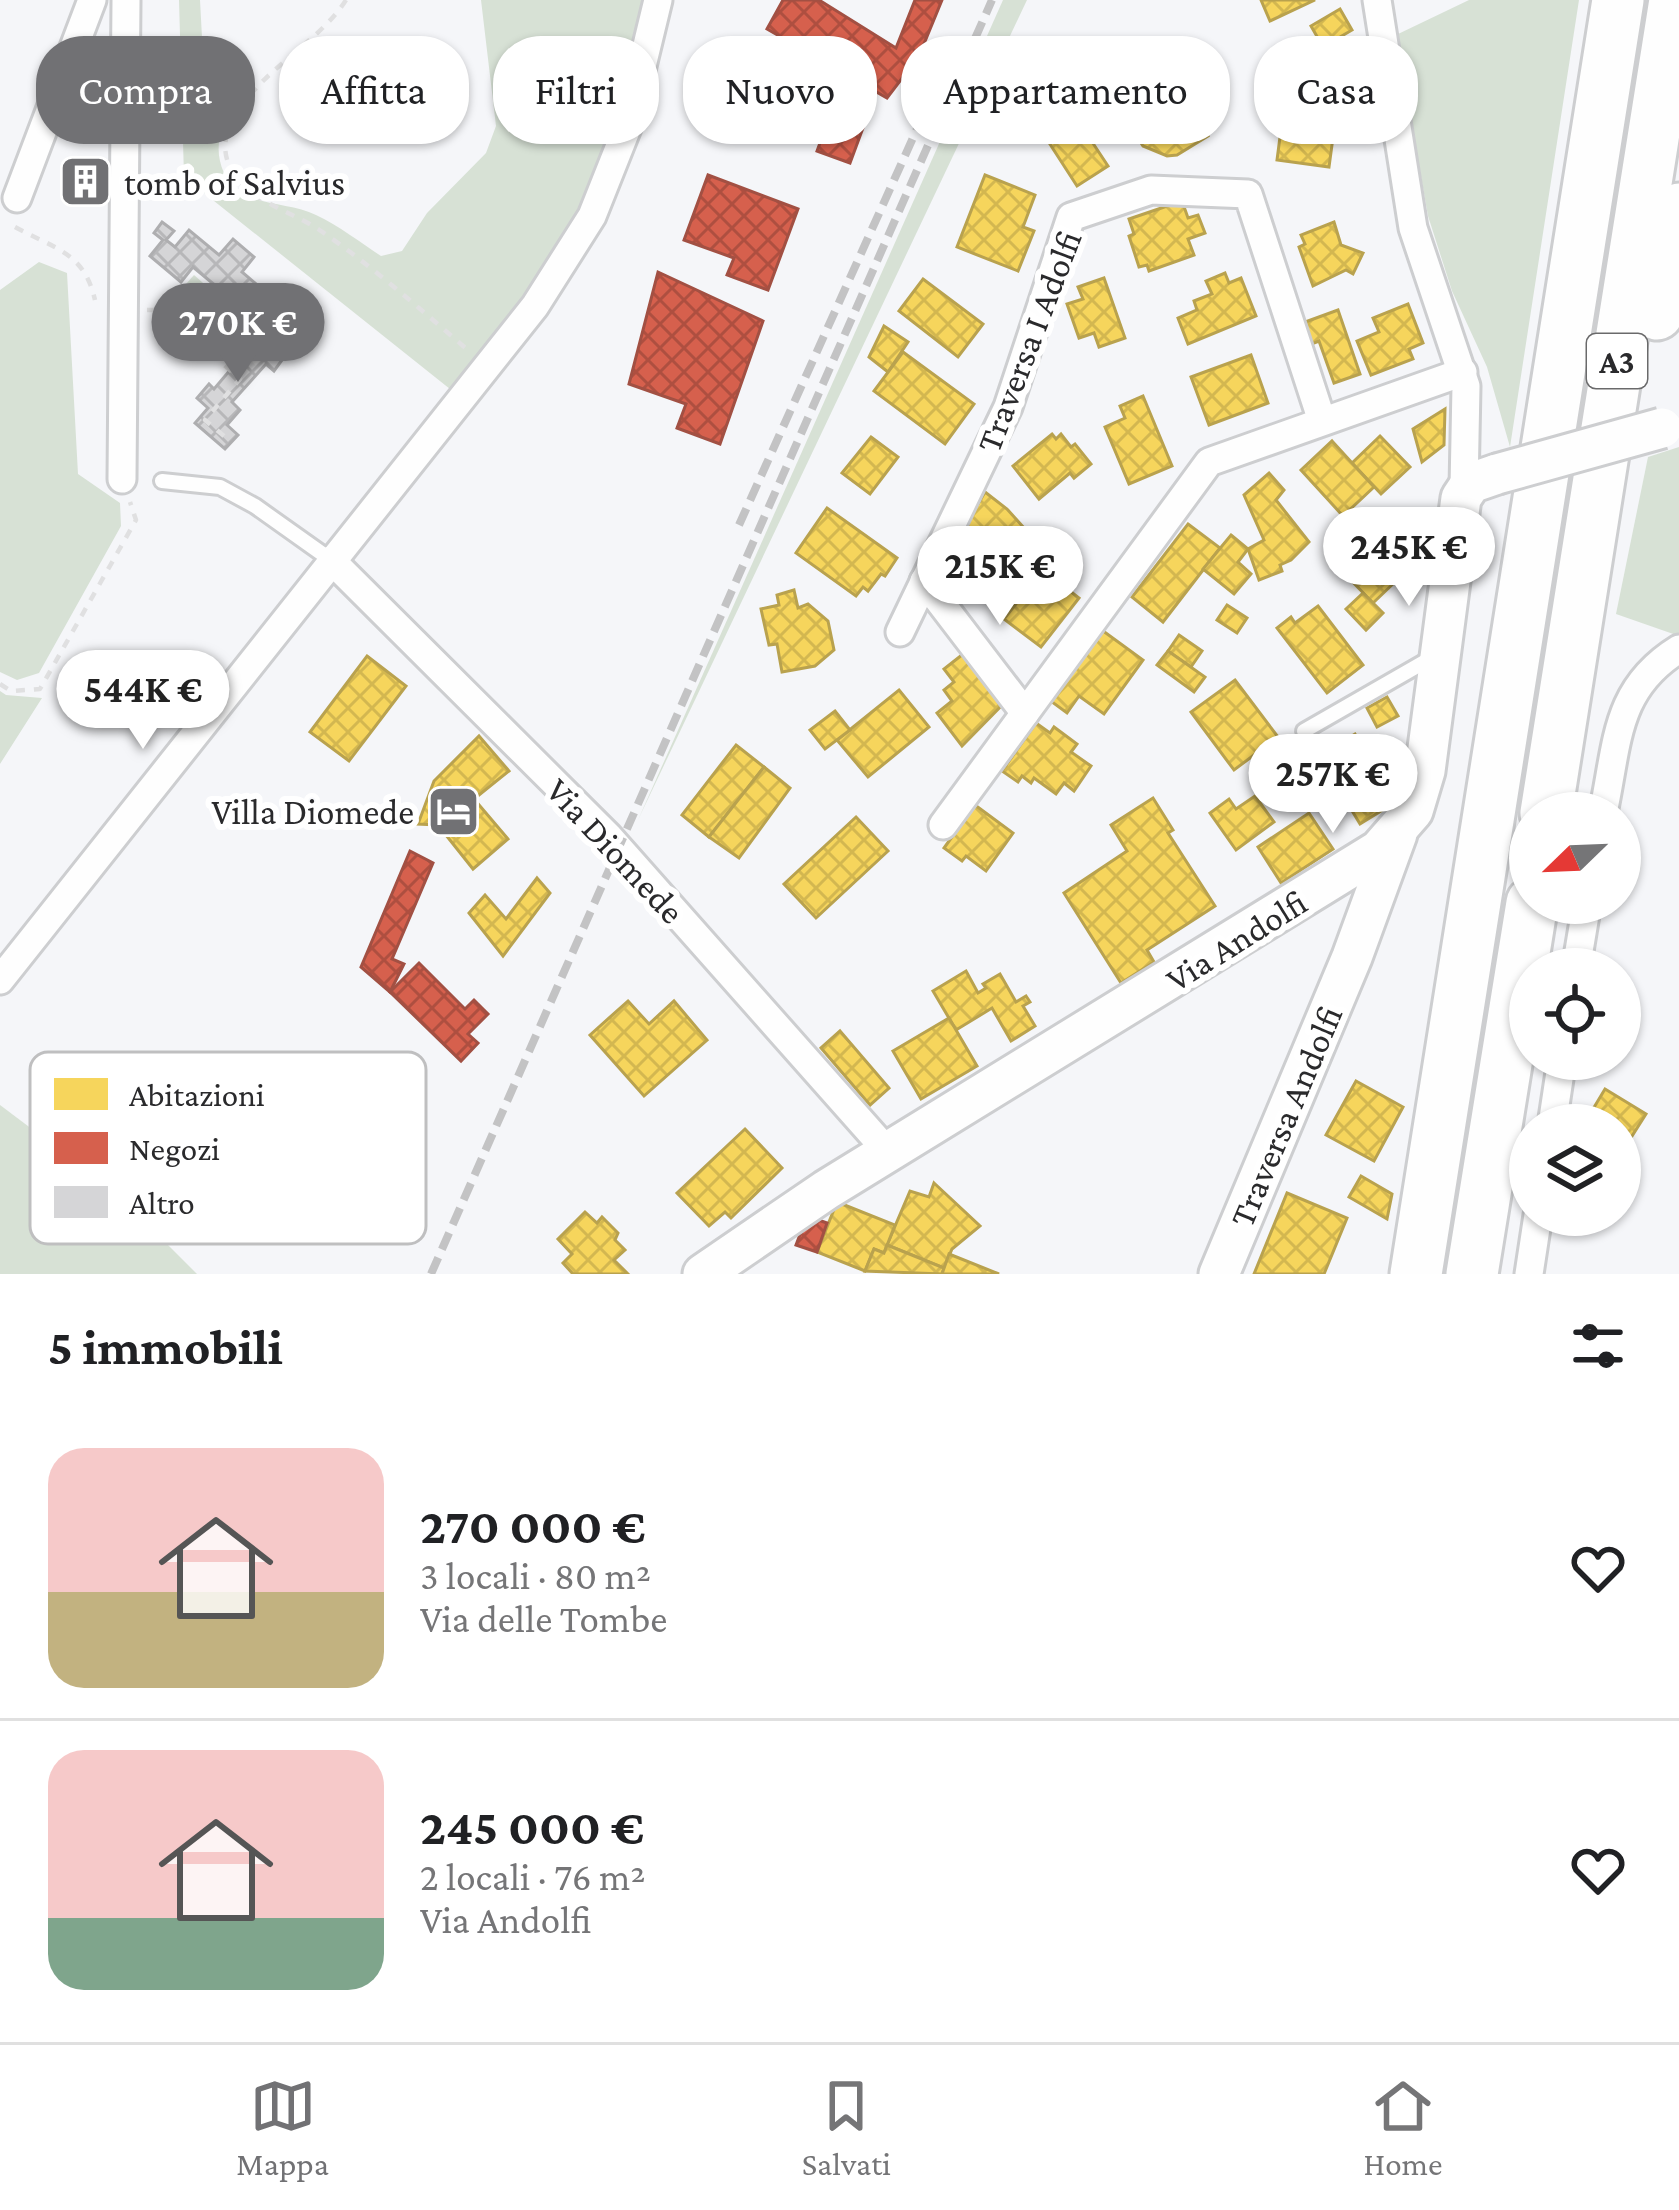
<!DOCTYPE html>
<html lang="it">
<meta charset="utf-8">
<style>
:root{--surface:#fff;--page:#f6f6f6;--text:#202124;--muted:#757577;--line:#e0e0e0;--accent:#717174}
body{margin:0;font-family:"Crimson Pro",serif;background:var(--page);color:var(--text);height:100vh;display:flex;flex-direction:column;font-size:45px;white-space:nowrap}
*{box-sizing:border-box;margin:0}
p{font-size:39px;color:var(--muted)}
.icon{flex:none;width:66px;height:66px;fill:none;stroke:currentColor;stroke-width:2;stroke-linecap:round;stroke-linejoin:round}
.map{position:relative;height:1274px;overflow:hidden}
.panel{display:flex;flex-direction:column;background:var(--surface);flex:1}
.panel>*{flex:none}
.hud{position:absolute;left:36px;top:36px;width:1608px;height:108px;display:flex;gap:24px}
.needle{width:78px;rotate:247deg}
.controls{position:absolute;left:1509px;top:792px;display:grid;gap:24px}
.controls a{display:grid;place-items:center;width:132px;height:132px;border-radius:50%;background:var(--surface);box-shadow:0 3px 9px #0004;font-size:60px}
.price{position:absolute;translate:-50% -102px;padding:0 27px;border-radius:42px;background:#fff;color:#222;font-size:39px;line-height:78px;filter:drop-shadow(0 3px 6px #0008)}
.price::after{content:'';position:absolute;left:50%;top:72px;width:36px;height:27px;margin-left:-18px;background:inherit;clip-path:polygon(0 0,100% 0,50% 100%)}
.price.current{background:var(--accent);color:#fff}
ul{padding:0;list-style:none}
li{display:flex;align-items:center;gap:36px;height:300px;padding:0 48px}
li+li{border-top:3px solid var(--line)}
li span{display:grid;place-items:center;flex:none;width:336px;height:240px;border-radius:36px;color:#555}
li>.icon{margin-inline-start:auto}
span .icon{width:144px;height:144px;fill:#fffc;stroke-width:1}
li b{font-size:51px}
h2{display:flex;justify-content:space-between;align-items:center;height:144px;padding:0 48px;font-size:51px}
.pill{padding:0 42px;border-radius:48px;background:var(--surface);box-shadow:0 3px 9px #0004;font-size:42px;line-height:108px}
.pill.current{background:var(--accent);color:#fff}
.tab-bar{display:flex;justify-content:space-around;align-items:center;height:168px;border-top:3px solid var(--line);background:var(--surface);font-size:33px;color:var(--muted)}
.tab-bar a{display:grid;justify-items:center;gap:6px}
.tab-bar .current{color:var(--accent)}
.map>svg:first-child{display:block}
.green{fill:#d7e1d5}
.homes{fill:url(#homes-cross-hatch);stroke:#b9a24e;stroke-width:3}
.shops{fill:url(#shops-cross-hatch);stroke:#a25043;stroke-width:3}
.building{fill:url(#building-cross-hatch);stroke:#aeaeb0;stroke-width:3}
.lines{fill:none;stroke-linecap:round;stroke-linejoin:round}
.lane-casing{stroke:#cdced0;stroke-width:20}
.street-casing{stroke:#cdced0;stroke-width:33}
.secondary-casing{stroke:#cdced0;stroke-width:45}
.highway-casing{stroke:#cdced0;stroke-width:57}
.path{stroke:#e0e0e1;stroke-width:4.5;stroke-dasharray:9 9;stroke-linecap:butt}
.lane{stroke:#fefefe;stroke-width:14}
.street{stroke:#fefefe;stroke-width:27}
.secondary{stroke:#fefefe;stroke-width:39}
.highway{stroke:#fefefe;stroke-width:51}
.rail{stroke:#c3c3c4;stroke-width:8;stroke-dasharray:18 9;stroke-linecap:butt}
.secondary-bridge-casing{stroke:#cdced0;stroke-width:45;stroke-linecap:butt}
.secondary-bridge{stroke:#fefefe;stroke-width:39}
.labels{text-anchor:middle;stroke-width:12;stroke-linejoin:round;paint-order:stroke}
.shield{fill:#fff;stroke:#6a6a6b;stroke-width:3}
.shield-label{font-size:33px;font-weight:bold;fill:#2a2a2c}
.poi-label{font-size:36px;fill:#2a2a2c;stroke:#fff;text-anchor:start}
.street-label{font-size:36px;fill:#2a2a2c;stroke:#fff}
.key{fill:#fff;stroke:#bfbfc0;stroke-width:3}
.key-label{font-size:33px;fill:#2a2a2c}
</style>
<div class="map">
<svg width="1679" height="1274" viewBox="0 0 1679 1274">
<defs>
<pattern id="homes-cross-hatch" width="8" height="8" patternUnits="userSpaceOnUse" patternTransform="scale(3)"><rect width="8" height="8" fill="#f6d55c"/><path d="M0 0l8 8M0 8l8-8" fill="none" stroke="#d3b750"/></pattern>
<pattern id="shops-cross-hatch" width="8" height="8" patternUnits="userSpaceOnUse" patternTransform="scale(3)"><rect width="8" height="8" fill="#d6604d"/><path d="M0 0l8 8M0 8l8-8" fill="none" stroke="#ae4f40"/></pattern>
<pattern id="building-cross-hatch" width="8" height="8" patternUnits="userSpaceOnUse" patternTransform="scale(3)"><rect width="8" height="8" fill="#d5d5d7"/><path d="M0 0l8 8M0 8l8-8" fill="none" stroke="#b7b7b9"/></pattern>
</defs>
<rect width="100%" height="100%" fill="#f5f6f9"/>
<!-- green -->
<g class="green">
<path d="M 179,0 L 200,0 L 204,75 L 235,101 C 222,127 212,145 224,173 C 239,208 286,200 316,215 C 339,226 360,242 381,256 L 402,251 L 427,213 L 486,153 L 496,126 L 481,0 L 647,0 C 631,69 617,139 586,203 C 554,273 501,333 455,393 L 184,177 Z"/>
<path d="M 1003,0 L 1027,0 L 638,820 Z"/>
<path d="M 1469,0 L 1579,0 L 1510,447 L 1487,367 L 1452,291 L 1428,216 L 1396,35 Z"/>
<path d="M 39,262 L 67,273 L 78,474 L 120,503 L 121,526 L 39,673 L 17,680 L 0,672 L 0,290 Z"/>
<path d="M 194,275 L 220,298 L 189,333 L 163,310 Z"/>
<path d="M 1679,447 L 1679,636 L 1616,614 L 1648,457 Z"/>
<path d="M 0,691 L 6,695 L 42,698 L 0,764 Z"/>
<path d="M 0,1105 L 113,1190 L 197,1274 L 0,1274 Z"/>
</g>
<!-- homes -->
<g class="homes">
<path d="M 1261,0 L 1315,0 L 1270,21 Z"/>
<path d="M 1340,9 L 1352,30 L 1323,47 L 1311,26 Z"/>
<path d="M 1165,94 L 1171,106 L 1188,103 L 1208,136 L 1177,155 L 1167,156 L 1143,146 L 1129,124 L 1136,95 Z"/>
<path d="M 1065,101 L 1108,166 L 1077,186 L 1035,121 Z"/>
<path d="M 1283,114 L 1316,119 L 1315,127 L 1334,130 L 1329,167 L 1277,160 Z"/>
<path d="M 985,175 L 1035,195 L 1023,227 L 1034,231 L 1018,271 L 957,247 Z"/>
<path d="M 1182,201 L 1188,218 L 1198,215 L 1205,233 L 1188,239 L 1194,255 L 1149,271 L 1147,265 L 1139,267 L 1129,236 L 1134,234 L 1129,219 Z"/>
<path d="M 1334,222 L 1341,245 L 1363,253 L 1353,274 L 1346,270 L 1313,286 L 1299,247 L 1305,244 L 1301,235 Z"/>
<path d="M 1225,273 L 1229,283 L 1241,278 L 1256,316 L 1188,344 L 1178,318 L 1197,310 L 1194,301 L 1212,294 L 1206,281 Z"/>
<path d="M 1104,278 L 1125,338 L 1099,347 L 1094,333 L 1079,338 L 1067,304 L 1083,299 L 1078,287 Z"/>
<path d="M 923,279 L 983,324 L 958,357 L 899,311 Z"/>
<path d="M 1408,304 L 1423,343 L 1409,349 L 1413,359 L 1371,375 L 1357,341 L 1379,332 L 1373,318 Z"/>
<path d="M 1338,310 L 1360,374 L 1334,383 L 1319,341 L 1304,347 L 1297,325 Z"/>
<path d="M 884,326 L 908,342 L 888,372 L 869,357 Z"/>
<path d="M 903,352 L 974,404 L 945,444 L 874,391 Z"/>
<path d="M 1251,355 L 1268,403 L 1209,425 L 1191,377 Z"/>
<path d="M 1143,396 L 1172,466 L 1129,484 L 1105,427 L 1125,418 L 1120,406 Z"/>
<path d="M 1445,409 L 1444,445 L 1422,462 L 1413,429 Z"/>
<path d="M 1052,434 L 1056,439 L 1061,434 L 1071,447 L 1075,444 L 1091,464 L 1074,478 L 1070,473 L 1039,499 L 1013,466 Z"/>
<path d="M 1380,436 L 1410,467 L 1381,494 L 1352,463 Z"/>
<path d="M 871,437 L 898,457 L 870,494 L 842,473 Z"/>
<path d="M 1332,441 L 1374,487 L 1343,516 L 1301,470 Z"/>
<path d="M 1269,473 L 1284,490 L 1276,500 L 1309,542 L 1291,560 L 1280,565 L 1282,571 L 1259,580 L 1248,549 L 1264,540 L 1244,495 Z"/>
<path d="M 985,492 L 1007,509 L 1025,529 L 1005,553 L 987,588 L 961,571 L 967,562 L 967,542 L 973,530 L 966,525 Z"/>
<path d="M 827,508 L 897,558 L 885,576 L 881,574 L 868,591 L 863,587 L 856,596 L 796,553 Z"/>
<path d="M 1402,519 L 1413,532 L 1402,543 L 1418,560 L 1373,603 L 1344,573 Z"/>
<path d="M 1188,524 L 1220,548 L 1163,622 L 1132,597 Z"/>
<path d="M 1231,535 L 1248,549 L 1238,562 L 1251,574 L 1234,594 L 1203,569 Z"/>
<path d="M 1043,570 L 1079,598 L 1041,647 L 1004,619 Z"/>
<path d="M 794,590 L 798,608 L 808,604 L 828,621 L 834,650 L 815,666 L 782,672 L 777,644 L 769,645 L 761,609 L 779,605 L 777,595 Z"/>
<path d="M 1363,593 L 1383,613 L 1366,630 L 1346,609 Z"/>
<path d="M 1227,605 L 1247,618 L 1237,633 L 1217,620 Z"/>
<path d="M 1318,606 L 1363,665 L 1327,693 L 1277,628 L 1291,617 L 1295,623 Z"/>
<path d="M 1099,628 L 1143,660 L 1104,714 L 1079,696 L 1067,713 L 1048,699 Z"/>
<path d="M 1179,635 L 1202,651 L 1191,667 L 1168,651 Z"/>
<path d="M 967,651 L 1005,702 L 962,746 L 937,713 L 952,701 L 944,690 L 954,682 L 944,669 Z"/>
<path d="M 1168,651 L 1205,677 L 1194,692 L 1157,665 Z"/>
<path d="M 367,656 L 406,686 L 349,761 L 310,732 Z"/>
<path d="M 1235,680 L 1278,737 L 1234,770 L 1191,712 Z"/>
<path d="M 899,690 L 929,727 L 868,777 L 837,740 Z"/>
<path d="M 1387,697 L 1398,716 L 1377,727 L 1367,708 Z"/>
<path d="M 835,711 L 850,730 L 825,749 L 810,730 Z"/>
<path d="M 1036,723 L 1050,733 L 1054,727 L 1077,744 L 1071,752 L 1091,766 L 1074,791 L 1064,783 L 1056,794 L 1034,778 L 1031,783 L 1022,776 L 1018,782 L 1002,771 Z"/>
<path d="M 1355,734 L 1390,790 L 1374,800 L 1381,811 L 1360,824 L 1319,756 Z"/>
<path d="M 479,736 L 509,771 L 474,799 L 508,839 L 473,869 L 438,825 L 418,824 L 434,781 Z"/>
<path d="M 736,745 L 764,767 L 709,837 L 682,815 Z"/>
<path d="M 764,767 L 790,788 L 739,858 L 709,837 Z"/>
<path d="M 1255,796 L 1274,822 L 1236,850 L 1210,813 L 1229,799 L 1236,809 Z"/>
<path d="M 1153,798 L 1173,830 L 1168,833 L 1215,906 L 1147,950 L 1154,962 L 1121,983 L 1064,893 L 1127,851 L 1111,825 Z"/>
<path d="M 975,805 L 1013,833 L 986,871 L 966,856 L 962,861 L 944,848 Z"/>
<path d="M 1309,813 L 1333,849 L 1281,883 L 1258,847 Z"/>
<path d="M 856,817 L 888,851 L 816,918 L 784,884 Z"/>
<path d="M 537,878 L 550,893 L 503,956 L 469,913 L 485,895 L 506,919 Z"/>
<path d="M 966,971 L 978,993 L 986,988 L 983,984 L 1000,974 L 1016,1002 L 1026,996 L 1030,1002 L 1023,1006 L 1035,1026 L 1011,1041 L 992,1008 L 956,1030 L 933,991 Z"/>
<path d="M 628,1001 L 649,1024 L 674,1001 L 707,1040 L 644,1096 L 590,1035 Z"/>
<path d="M 949,1018 L 977,1066 L 921,1099 L 893,1051 Z"/>
<path d="M 840,1031 L 889,1088 L 870,1105 L 821,1048 Z"/>
<path d="M 1356,1081 L 1403,1107 L 1374,1161 L 1326,1135 Z"/>
<path d="M 1605,1089 L 1646,1114 L 1627,1144 L 1620,1140 L 1620,1125 L 1596,1125 L 1587,1119 Z"/>
<path d="M 745,1129 L 782,1168 L 731,1218 L 725,1212 L 709,1226 L 677,1193 Z"/>
<path d="M 1361,1176 L 1392,1194 L 1387,1219 L 1349,1197 Z"/>
<path d="M 934,1183 L 980,1226 L 952,1249 L 944,1268 L 887,1245 L 910,1191 L 929,1197 Z"/>
<path d="M 1287,1193 L 1347,1218 L 1324,1274 L 1254,1274 Z"/>
<path d="M 837,1202 L 895,1225 L 884,1253 L 874,1249 L 865,1271 L 817,1252 Z"/>
<path d="M 585,1212 L 597,1223 L 602,1217 L 618,1233 L 615,1240 L 625,1250 L 614,1260 L 628,1274 L 573,1274 L 563,1263 L 572,1254 L 558,1239 Z"/>
<path d="M 887,1245 L 944,1268 L 942,1274 L 865,1271 L 874,1249 L 884,1253 Z"/>
<path d="M 949,1254 L 999,1274 L 942,1274 Z"/>
</g>
<!-- shops -->
<g class="shops">
<path d="M 783,0 L 819,0 L 896,48 L 915,0 L 942,0 L 919,56 L 887,98 L 767,29 Z"/>
<path d="M 837,97 L 870,109 L 850,163 L 817,151 Z"/>
<path d="M 708,175 L 798,209 L 768,290 L 727,275 L 734,258 L 684,240 Z"/>
<path d="M 658,272 L 763,321 L 720,444 L 677,428 L 686,404 L 629,384 Z"/>
<path d="M 410,851 L 433,863 L 392,959 L 404,964 L 390,992 L 361,967 Z"/>
<path d="M 419,963 L 465,1009 L 474,1000 L 488,1014 L 468,1034 L 478,1043 L 461,1061 L 390,992 Z"/>
<path d="M 807,1216 L 827,1223 L 817,1252 L 796,1245 Z"/>
</g>
<!-- building -->
<g class="building">
<path d="M 149,63 L 174,66 L 175,100 L 150,101 Z"/>
<path d="M 162,222 L 174,231 L 166,240 L 175,247 L 189,230 L 219,255 L 233,239 L 254,257 L 242,272 L 268,294 L 234,336 L 210,316 L 228,296 L 193,267 L 181,282 L 150,256 L 163,240 L 154,233 Z"/>
<path d="M 270,323 L 288,338 L 278,350 L 285,356 L 274,371 L 266,364 L 232,402 L 240,410 L 227,425 L 238,435 L 225,449 L 195,423 L 208,408 L 197,398 L 209,384 L 214,389 Z"/>
</g>
<g class="lines">
<defs>
<g id="lane">
<path d="M 162,481 L 220,487 L 255,506 L 331,560"/>
<path d="M 1304,731 L 1433,657"/>
</g>
<g id="street">
<path d="M 1377,0 L 1413,228 L 1466,386 L 1464,488"/>
<path d="M 17,198 L 92,0"/>
<path d="M 122,479 L 126,0"/>
<path d="M 331,560 L 608,836 L 888,1152"/>
<path d="M 924,581 L 1025,713"/>
<path d="M 900,632 L 1008,407 L 1071,217 L 1151,190 L 1248,194 L 1322,421"/>
<path d="M 1603,813 C 1618,744 1614,689 1679,649"/>
<path d="M 943,825 L 1209,462 L 1463,372"/>
<path d="M 1576,969 L 1587,903"/>
<path d="M 0,980 L 535,306 L 592,216 L 627,128 L 658,0"/>
<path d="M 1552,1125 L 1562,1059"/>
<path d="M 1529,1274 L 1538,1215"/>
</g>
<g id="secondary">
<path d="M 703,1274 L 826,1190 L 1379,850 L 1413,811 L 1425,771 L 1461,498 L 1471,483 L 1497,474"/>
<path d="M 1219,1274 L 1352,957 L 1397,834"/>
</g>
<g id="highway">
<path d="M 1657,314 L 1679,209"/>
<path d="M 1546,813 L 1675,0"/>
<path d="M 1416,1274 L 1618,0"/>
<path d="M 1472,1274 L 1532,903"/>
</g>
</defs>
<!-- lane casing -->
<use href="#lane" class="lane-casing"/>
<!-- street casing -->
<use href="#street" class="street-casing"/>
<!-- secondary casing -->
<use href="#secondary" class="secondary-casing"/>
<!-- highway casing -->
<use href="#highway" class="highway-casing"/>
<!-- path -->
<g class="path">
<path d="M 346,0 C 315,49 242,78 226,139 C 223,154 229,170 239,181 C 259,203 293,213 318,229 C 370,264 421,310 469,351"/>
<path d="M 15,227 C 55,249 84,252 95,300"/>
<path d="M 147,310 L 157,310 L 191,340 L 206,322 L 253,365 L 275,340"/>
<path d="M 224,436 L 205,420 L 240,379 L 224,365 L 237,350"/>
<path d="M 0,684 L 11,691 L 40,689 L 136,520 L 130,502"/>
</g>
<!-- lane -->
<use href="#lane" class="lane"/>
<!-- street -->
<use href="#street" class="street"/>
<!-- secondary -->
<use href="#secondary" class="secondary"/>
<!-- highway -->
<use href="#highway" class="highway"/>
<!-- rail -->
<g class="rail">
<path d="M 739,525 L 921,120"/>
<path d="M 431,1274 L 992,0"/>
</g>
<defs>
<path id="secondary-bridge" d="M 1497,474 L 1662,428"/>
</defs>
<!-- secondary-bridge casing -->
<use href="#secondary-bridge" class="secondary-bridge-casing"/>
<!-- secondary-bridge -->
<use href="#secondary-bridge" class="secondary-bridge"/>
</g>
<!-- icons -->
<defs>
<symbol id="building-square" viewBox="-11 -11 22 22"><rect x="-9" y="-9" width="18" height="18" rx="4" fill="#717174" stroke="#fff"/><path d="M-4-6H4V6H1V3H-1V6H-4ZM-2.5-4.3h1.7v1.8h-1.7ZM.8-4.3h1.7v1.8H.8ZM-2.5-1h1.7V.8h-1.7ZM.8-1h1.7V.8H.8Z" fill="#fff"/></symbol>
<symbol id="hotel-square" viewBox="-11 -11 22 22"><rect x="-9" y="-9" width="18" height="18" rx="4" fill="#717174" stroke="#fff"/><path d="M-6-4.5h1.5V1H6V5H4.5V3h-9V5H-6ZM-4 0a1.8 1.8 0 1 1 3.6 0ZM.5 0V-2.5h3Q6-2.5 6 0Z" fill="#fff"/></symbol>
</defs>
<g fill-rule="evenodd">
<use href="#building-square" x="56" y="152" width="59" height="59"/>
<use href="#hotel-square" x="424" y="782" width="59" height="59"/>
</g>
<g class="labels">
<!-- shield labels -->
<rect class="shield" x="1587" y="334" width="60" height="54" rx="9"/>
<g class="shield-label">
<text x="1617" y="373">A3</text>
</g>
<!-- poi labels -->
<g class="poi-label">
<text x="124" y="195">tomb of Salvius</text>
<text x="414" y="824" text-anchor="end">Villa Diomede</text>
</g>
<!-- street labels -->
<g class="street-label">
<text transform="translate(1028 341) rotate(-69)" y="13">Traversa I Adolfi</text>
<text transform="translate(616 850) rotate(47)" y="13">Via Diomede</text>
<text transform="translate(1236 940) rotate(-32)" y="13">Via Andolfi</text>
<text transform="translate(1285 1116) rotate(-67)" y="13">Traversa Andolfi</text>
</g>
</g>
<!-- legend -->
<rect x="30" y="1052" width="396" height="192" rx="18" class="key"/>
<rect x="54" y="1078" width="54" height="32" fill="#f6d55c"/>
<rect x="54" y="1132" width="54" height="32" fill="#d6604d"/>
<rect x="54" y="1186" width="54" height="32" fill="#d5d5d7"/>
<g class="key-label">
<text x="129" y="1106">Abitazioni</text>
<text x="129" y="1160">Negozi</text>
<text x="129" y="1214">Altro</text>
</g>
</svg>
<div class="controls">
<a><svg class="needle" viewBox="-14 -14 28 28"><path d="M0-13l5 13h-10z" fill="#e53935"/><path d="M0 13l5-13h-10z" fill="#757577"/></svg></a>
<a><svg class="icon" aria-label="locate" viewBox="0 0 24 24"><circle cx="12" cy="12" r="6"/><path d="M12 2v4M12 18v4M2 12h4M18 12h4"/></svg></a>
<a><svg class="icon" aria-label="layers" viewBox="0 0 24 24"><path d="M12 4l9 5-9 5-9-5zM3 14l9 5 9-5"/></svg></a>
</div>
<b class="price current" style="left:238px;top:385px">270K €</b>
<b class="price" style="left:1409px;top:609px">245K €</b>
<b class="price" style="left:1000px;top:628px">215K €</b>
<b class="price" style="left:143px;top:752px">544K €</b>
<b class="price" style="left:1333px;top:836px">257K €</b>
<div class="hud">
<a class="pill current">Compra</a>
<a class="pill">Affitta</a>
<a class="pill">Filtri</a>
<a class="pill">Nuovo</a>
<a class="pill">Appartamento</a>
<a class="pill">Casa</a>
</div>
</div>
<section class="panel">
<h2>5 immobili<svg class="icon" aria-label="filters" viewBox="0 0 24 24"><path d="M4 7h16M4 17h16"/><circle cx="9" cy="7" r="2"/><circle cx="15" cy="17" r="2"/></svg></h2>
<ul>
<li><span style="background:linear-gradient(#f6c9c9 60%,#c2b280 0)"><svg class="icon" aria-label="home" viewBox="0 0 24 24"><path d="M3 11l9-7 9 7M6 9v11h12V9"/></svg></span><div><b>270 000 €</b><p>3 locali · 80 m²</p><p>Via delle Tombe</p></div><svg class="icon" aria-label="heart" viewBox="0 0 24 24"><path d="M12 20l-8-8c-3-5 5-10 8-4 3-6 11-1 8 4z"/></svg></li>
<li><span style="background:linear-gradient(#f6c9c9 70%,#7fa58c 0)"><svg class="icon" aria-label="home" viewBox="0 0 24 24"><path d="M3 11l9-7 9 7M6 9v11h12V9"/></svg></span><div><b>245 000 €</b><p>2 locali · 76 m²</p><p>Via Andolfi</p></div><svg class="icon" aria-label="heart" viewBox="0 0 24 24"><path d="M12 20l-8-8c-3-5 5-10 8-4 3-6 11-1 8 4z"/></svg></li>
</ul>
</section>
<nav class="tab-bar">
<a class="current"><svg class="icon" aria-label="map" viewBox="0 0 24 24"><path d="M3 6l6-2 6 2 6-2v14l-6 2-6-2-6 2zM9 4v14M15 6v14"/></svg>Mappa</a>
<a><svg class="icon" aria-label="saved" viewBox="0 0 24 24"><path d="M7 4h10v16l-5-4-5 4z"/></svg>Salvati</a>
<a><svg class="icon" aria-label="home" viewBox="0 0 24 24"><path d="M3 11l9-7 9 7M6 9v11h12V9"/></svg>Home</a>
</nav>
